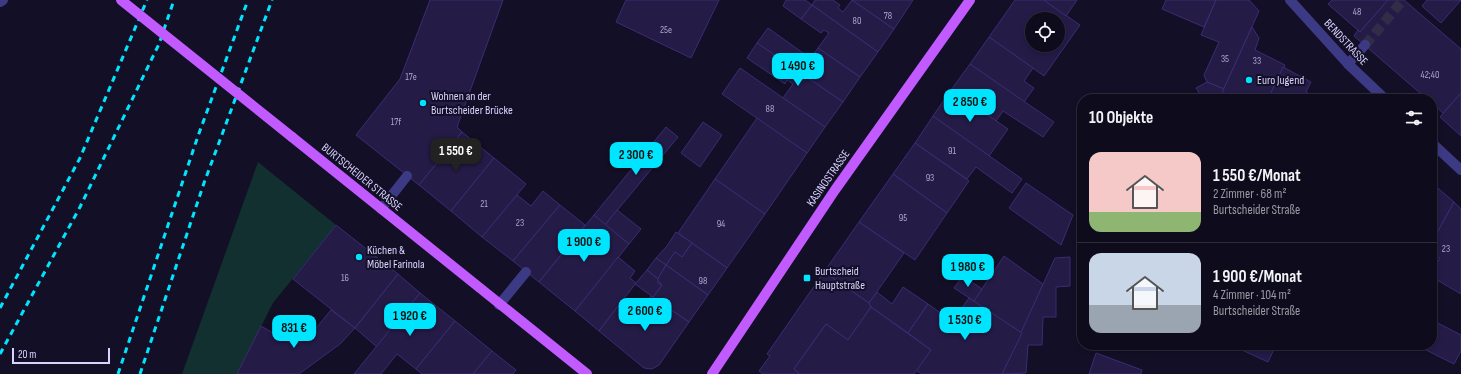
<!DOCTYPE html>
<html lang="de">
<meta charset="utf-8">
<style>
:root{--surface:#0e0b1c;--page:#1c1929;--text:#f1f3f6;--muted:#9b9ba3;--line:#2e2b3b;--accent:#00e5ff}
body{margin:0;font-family:"Sofia Sans Condensed",sans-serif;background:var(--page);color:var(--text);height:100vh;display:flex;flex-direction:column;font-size:15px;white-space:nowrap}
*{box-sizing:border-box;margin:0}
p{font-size:13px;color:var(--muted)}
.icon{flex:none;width:22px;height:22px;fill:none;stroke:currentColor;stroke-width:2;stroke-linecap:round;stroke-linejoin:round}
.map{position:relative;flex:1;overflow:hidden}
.details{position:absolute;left:1077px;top:94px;width:360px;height:256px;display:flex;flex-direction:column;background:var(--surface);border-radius:16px;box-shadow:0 2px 6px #0003,0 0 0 1px var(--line)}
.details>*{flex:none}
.buttons{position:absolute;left:1025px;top:12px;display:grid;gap:8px}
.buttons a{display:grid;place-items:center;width:40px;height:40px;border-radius:50%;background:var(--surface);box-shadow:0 2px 6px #0003,0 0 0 1px var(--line);font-size:20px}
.scale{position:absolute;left:12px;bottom:10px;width:98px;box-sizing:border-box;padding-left:4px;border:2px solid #d9d4ff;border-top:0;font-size:11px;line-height:14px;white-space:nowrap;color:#d9d4ff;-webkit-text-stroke:3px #130f26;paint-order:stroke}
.price{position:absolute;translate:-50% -34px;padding:0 9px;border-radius:8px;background:var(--accent);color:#111;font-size:13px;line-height:26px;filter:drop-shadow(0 1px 2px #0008)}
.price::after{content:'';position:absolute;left:50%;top:24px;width:12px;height:9px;margin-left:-6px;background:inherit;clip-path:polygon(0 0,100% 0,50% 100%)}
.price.on{background:#222;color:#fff}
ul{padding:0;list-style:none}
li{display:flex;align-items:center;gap:12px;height:100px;padding:0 12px}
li+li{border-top:1px solid var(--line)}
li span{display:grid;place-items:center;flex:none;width:112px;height:80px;border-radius:12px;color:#555}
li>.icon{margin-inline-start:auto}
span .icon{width:48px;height:48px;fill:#fffc;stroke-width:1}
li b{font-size:17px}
h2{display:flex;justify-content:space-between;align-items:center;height:48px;padding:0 12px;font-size:17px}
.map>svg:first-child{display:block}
.green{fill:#12302f}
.building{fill:#241b47;stroke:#3b2d73;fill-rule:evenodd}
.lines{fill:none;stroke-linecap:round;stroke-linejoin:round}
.minor-tunnel{stroke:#312d47;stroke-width:10;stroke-dasharray:10 5;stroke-linecap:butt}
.minor{stroke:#3d3a85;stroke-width:10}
.major{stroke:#c25bff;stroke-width:10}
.rail{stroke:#00e5ff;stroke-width:3;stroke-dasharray:6 5;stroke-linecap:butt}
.major-bridge{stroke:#c25bff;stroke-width:10}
.poi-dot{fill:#00e5ff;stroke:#130f26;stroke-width:1.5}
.labels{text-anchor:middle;stroke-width:4;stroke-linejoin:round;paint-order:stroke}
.number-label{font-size:10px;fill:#aca6d1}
.street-label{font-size:12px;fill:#d9d4ff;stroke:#130f26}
.poi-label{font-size:12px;fill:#d9d4ff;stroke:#130f26;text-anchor:start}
</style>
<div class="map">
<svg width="1461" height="374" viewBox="0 0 1461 374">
<rect width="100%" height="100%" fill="#130f26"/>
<!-- green -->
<path class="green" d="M 258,162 L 336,225 L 273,303 L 237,374 L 182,374 Z"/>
<!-- building -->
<g class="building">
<path d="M 430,0 L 503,0 L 457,127 L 462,132 L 419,185 L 356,135 L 400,79 Z"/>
<path d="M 626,0 L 719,0 L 691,58 L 616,22 Z"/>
<path d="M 786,0 L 805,0 L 812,5 L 801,19 L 783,6 Z"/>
<path d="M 815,0 L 833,0 L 840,5 L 838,8 L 843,12 L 852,0 L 894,29 L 878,52 L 812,5 Z"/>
<path d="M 852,0 L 913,0 L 894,29 Z"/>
<path d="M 1015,0 L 1044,0 L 1080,25 L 1044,76 L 989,37 ZM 1032,19 L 1058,19 L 1058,45 L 1032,45 Z"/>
<path d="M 1044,0 L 1077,0 L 1066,16 Z"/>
<path d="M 1166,0 L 1216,0 L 1204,27 L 1162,9 Z"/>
<path d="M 1216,0 L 1249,0 L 1259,11 L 1224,89 L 1207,82 L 1204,75 L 1219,42 L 1201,35 Z"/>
<path d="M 1332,0 L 1388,0 L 1360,32 L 1328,4 Z"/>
<path d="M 1388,0 L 1404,0 L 1461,49 L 1461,93 L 1443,113 L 1432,103 L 1432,99 L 1427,99 L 1354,36 L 1358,30 L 1360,32 Z"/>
<path d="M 1427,0 L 1461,0 L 1441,23 L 1422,6 Z"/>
<path d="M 812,5 L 878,52 L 860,77 L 818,48 L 829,33 L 824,30 L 821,33 L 801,19 Z"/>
<path d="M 1252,27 L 1259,38 L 1255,50 L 1285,65 L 1268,99 L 1219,99 Z"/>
<path d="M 768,28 L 803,53 L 803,58 L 808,62 L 818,48 L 860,77 L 843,102 L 757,43 Z"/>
<path d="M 989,37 L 1033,68 L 1024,81 L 1034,88 L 1024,102 L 970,64 Z"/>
<path d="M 757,43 L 843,102 L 825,127 L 783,98 L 793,84 L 787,80 L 785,84 L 747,58 Z"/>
<path d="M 970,64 L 1054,122 L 1043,137 L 1003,111 L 996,121 L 951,90 Z"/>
<path d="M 1283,67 L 1311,82 L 1306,92 L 1318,99 L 1268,99 Z"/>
<path d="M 740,68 L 825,127 L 807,153 L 722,94 Z"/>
<path d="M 1207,82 L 1224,89 L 1219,99 L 1197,99 L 1201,96 L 1196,88 Z"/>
<path d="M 951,90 L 1008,129 L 989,156 L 933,116 Z"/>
<path d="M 1461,93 L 1461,136 L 1440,117 Z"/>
<path d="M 933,116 L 1022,179 L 1012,193 L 976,167 L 967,179 L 915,143 Z"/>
<path d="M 757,118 L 807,153 L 765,214 L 715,179 Z"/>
<path d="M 703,122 L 722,135 L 700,167 L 681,153 Z"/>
<path d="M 666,127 L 678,137 L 605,225 L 594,215 Z"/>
<path d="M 462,132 L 494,158 L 451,211 L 419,185 Z"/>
<path d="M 915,143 L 969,181 L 947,213 L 893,174 Z"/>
<path d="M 494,158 L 526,184 L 482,237 L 451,211 Z"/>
<path d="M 893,174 L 947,213 L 915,260 L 859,222 Z"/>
<path d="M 715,179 L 765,214 L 727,268 L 678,233 Z"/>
<path d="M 1026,183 L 1073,215 L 1061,245 L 1009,208 Z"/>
<path d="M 1432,183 L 1454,202 L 1432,242 Z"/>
<path d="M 543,191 L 560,205 L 513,261 L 482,237 L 517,195 L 531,206 Z"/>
<path d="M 1454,202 L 1461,209 L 1461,294 L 1432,277 L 1432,272 L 1440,258 L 1432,254 L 1432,242 Z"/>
<path d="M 560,205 L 585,225 L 539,282 L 513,261 Z"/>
<path d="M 617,210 L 641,229 L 629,244 L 605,225 Z"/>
<path d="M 594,215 L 629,244 L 575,311 L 539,282 Z"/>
<path d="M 859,222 L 904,253 L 869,303 L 824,272 Z"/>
<path d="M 336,225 L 398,274 L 355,328 L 293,279 Z"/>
<path d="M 676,232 L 692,243 L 682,257 L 675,252 L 666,265 L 656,258 L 667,246 Z"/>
<path d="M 692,243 L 727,268 L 708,295 L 666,265 L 675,252 L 682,257 Z"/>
<path d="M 1004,256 L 1043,284 L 1022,333 L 973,302 Z"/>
<path d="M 618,257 L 635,271 L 630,278 L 636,283 L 599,331 L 575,311 Z"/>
<path d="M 1070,257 L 1070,286 L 1056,287 L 1056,317 L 1043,317 L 1042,345 L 1028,345 L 1026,373 L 1002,374 L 1055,258 Z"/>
<path d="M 656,258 L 666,265 L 658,279 L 647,270 Z"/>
<path d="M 666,265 L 708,295 L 689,322 L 653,297 L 662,285 L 657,280 Z"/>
<path d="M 647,270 L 658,279 L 658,283 L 662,285 L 653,297 L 635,284 Z"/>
<path d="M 824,272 L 869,303 L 871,307 L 848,340 L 826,324 L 794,369 L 800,374 L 763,374 L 759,371 L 770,356 L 767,354 Z"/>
<path d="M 398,274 L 420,293 L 377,347 L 355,328 Z"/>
<path d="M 963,276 L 982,289 L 974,301 L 954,288 Z"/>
<path d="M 903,287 L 928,304 L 908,333 L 871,307 L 869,303 L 877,292 L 892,304 Z"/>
<path d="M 420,293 L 455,321 L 416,369 L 397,354 L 381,374 L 354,374 Z"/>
<path d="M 651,296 L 689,322 L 659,365 L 652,369 L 644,368 L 599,331 L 622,301 L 640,313 Z"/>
<path d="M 969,298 L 1022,333 L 1002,374 L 921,374 L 916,370 L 931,350 L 908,333 L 928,304 L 952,321 Z"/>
<path d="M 871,307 L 931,350 L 914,374 L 800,374 L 794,369 L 826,324 L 848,340 Z"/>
<path d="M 331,310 L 355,328 L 340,344 L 299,374 L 237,374 L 261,326 L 294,345 L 308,338 Z"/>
<path d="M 1432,320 L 1461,335 L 1461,351 L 1454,364 L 1416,345 L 1432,345 Z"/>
<path d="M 455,321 L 492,351 L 473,374 L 422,374 L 416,369 Z"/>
<path d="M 1231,345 L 1276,345 L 1268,362 Z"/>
<path d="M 492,351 L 516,370 L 513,374 L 473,374 Z"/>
<path d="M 1096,353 L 1142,370 L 1141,374 L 1089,374 Z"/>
</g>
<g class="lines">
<!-- minor-tunnel -->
<path class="minor-tunnel" d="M 1365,45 L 1403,0"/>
<!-- minor -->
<g class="minor">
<path d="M 1290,0 L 1348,64 L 1385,99"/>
<path d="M 0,2 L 3,0"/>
<path d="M 1348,64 L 1365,45"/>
<path d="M 1432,143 L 1461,170"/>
<path d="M 381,209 L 407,176"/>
<path d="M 499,305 L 526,272"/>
</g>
<!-- major -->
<g class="major">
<path d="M 292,137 L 587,374"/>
<path d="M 712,374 L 835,190 L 970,0"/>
</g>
<!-- rail -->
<g class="rail">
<path d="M 0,308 L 80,158 L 147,0"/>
<path d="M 0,354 L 80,207 L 159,44 L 174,0"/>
<path d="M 118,374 L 198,136 L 248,0"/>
<path d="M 140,374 L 204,183 L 272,0"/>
</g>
<!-- major-bridge -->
<path class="major-bridge" d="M 121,0 L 292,137"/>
</g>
<!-- markers -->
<g class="poi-dot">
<circle cx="1249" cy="80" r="4"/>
<circle cx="423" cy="103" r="4"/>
<circle cx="359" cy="257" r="4"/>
<rect x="803" y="274" width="8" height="8" rx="2"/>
</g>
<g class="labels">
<!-- number labels -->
<g class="number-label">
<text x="1357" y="15">48</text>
<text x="888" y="19">78</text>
<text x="857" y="24">80</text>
<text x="666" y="33">25e</text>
<text x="1225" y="62">35</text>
<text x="1257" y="64">33</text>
<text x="1430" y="78">42;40</text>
<text x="411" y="80">17e</text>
<text x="770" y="112">88</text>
<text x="396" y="125">17f</text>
<text x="952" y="154">91</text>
<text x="930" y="181">93</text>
<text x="484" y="207">21</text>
<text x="903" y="221">95</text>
<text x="520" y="226">23</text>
<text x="721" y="227">94</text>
<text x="1446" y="252">23</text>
<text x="345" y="281">16</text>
<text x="703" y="284">98</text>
</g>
<!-- street labels -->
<g class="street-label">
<text transform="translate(1346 42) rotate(47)" y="4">BENDSTRASSE</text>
<text transform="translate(362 177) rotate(39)" y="4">BURTSCHEIDER STRASSE</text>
<text transform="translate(828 178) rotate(-55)" y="4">KASINOSTRASSE</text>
</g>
<!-- poi labels -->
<g class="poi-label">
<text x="1257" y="84">Euro Jugend</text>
<text x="431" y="100">Wohnen an der<tspan x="431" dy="14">Burtscheider Brücke</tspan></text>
<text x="367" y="254">Küchen &amp;<tspan x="367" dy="14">Möbel Farinola</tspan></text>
<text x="815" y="275">Burtscheid<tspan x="815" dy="14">Hauptstraße</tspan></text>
</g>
</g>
</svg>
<div class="buttons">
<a><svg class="icon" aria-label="locate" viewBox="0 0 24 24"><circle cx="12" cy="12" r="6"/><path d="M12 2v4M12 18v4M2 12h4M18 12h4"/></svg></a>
</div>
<div class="scale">20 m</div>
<b class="price" style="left:798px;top:87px">1 490 €</b>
<b class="price" style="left:970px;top:123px">2 850 €</b>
<b class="price on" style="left:456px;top:172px">1 550 €</b>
<b class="price" style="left:636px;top:176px">2 300 €</b>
<b class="price" style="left:584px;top:263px">1 900 €</b>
<b class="price" style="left:968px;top:288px">1 980 €</b>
<b class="price" style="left:645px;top:332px">2 600 €</b>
<b class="price" style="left:410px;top:337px">1 920 €</b>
<b class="price" style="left:965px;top:341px">1 530 €</b>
<b class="price" style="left:294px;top:349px">831 €</b>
<section class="details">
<h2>10 Objekte<svg class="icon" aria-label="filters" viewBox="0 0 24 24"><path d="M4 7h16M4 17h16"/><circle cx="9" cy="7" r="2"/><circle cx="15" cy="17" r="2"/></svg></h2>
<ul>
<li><span style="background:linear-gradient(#f6c9c9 75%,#8fb573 0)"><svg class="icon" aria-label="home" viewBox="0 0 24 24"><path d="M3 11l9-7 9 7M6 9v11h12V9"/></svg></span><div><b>1 550 €/Monat</b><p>2 Zimmer · 68 m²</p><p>Burtscheider Straße</p></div></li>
<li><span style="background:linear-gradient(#c9d6e8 65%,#9aa5b1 0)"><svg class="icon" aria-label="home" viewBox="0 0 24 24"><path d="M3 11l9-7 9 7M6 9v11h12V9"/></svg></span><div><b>1 900 €/Monat</b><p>4 Zimmer · 104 m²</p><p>Burtscheider Straße</p></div></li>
</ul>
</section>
</div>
